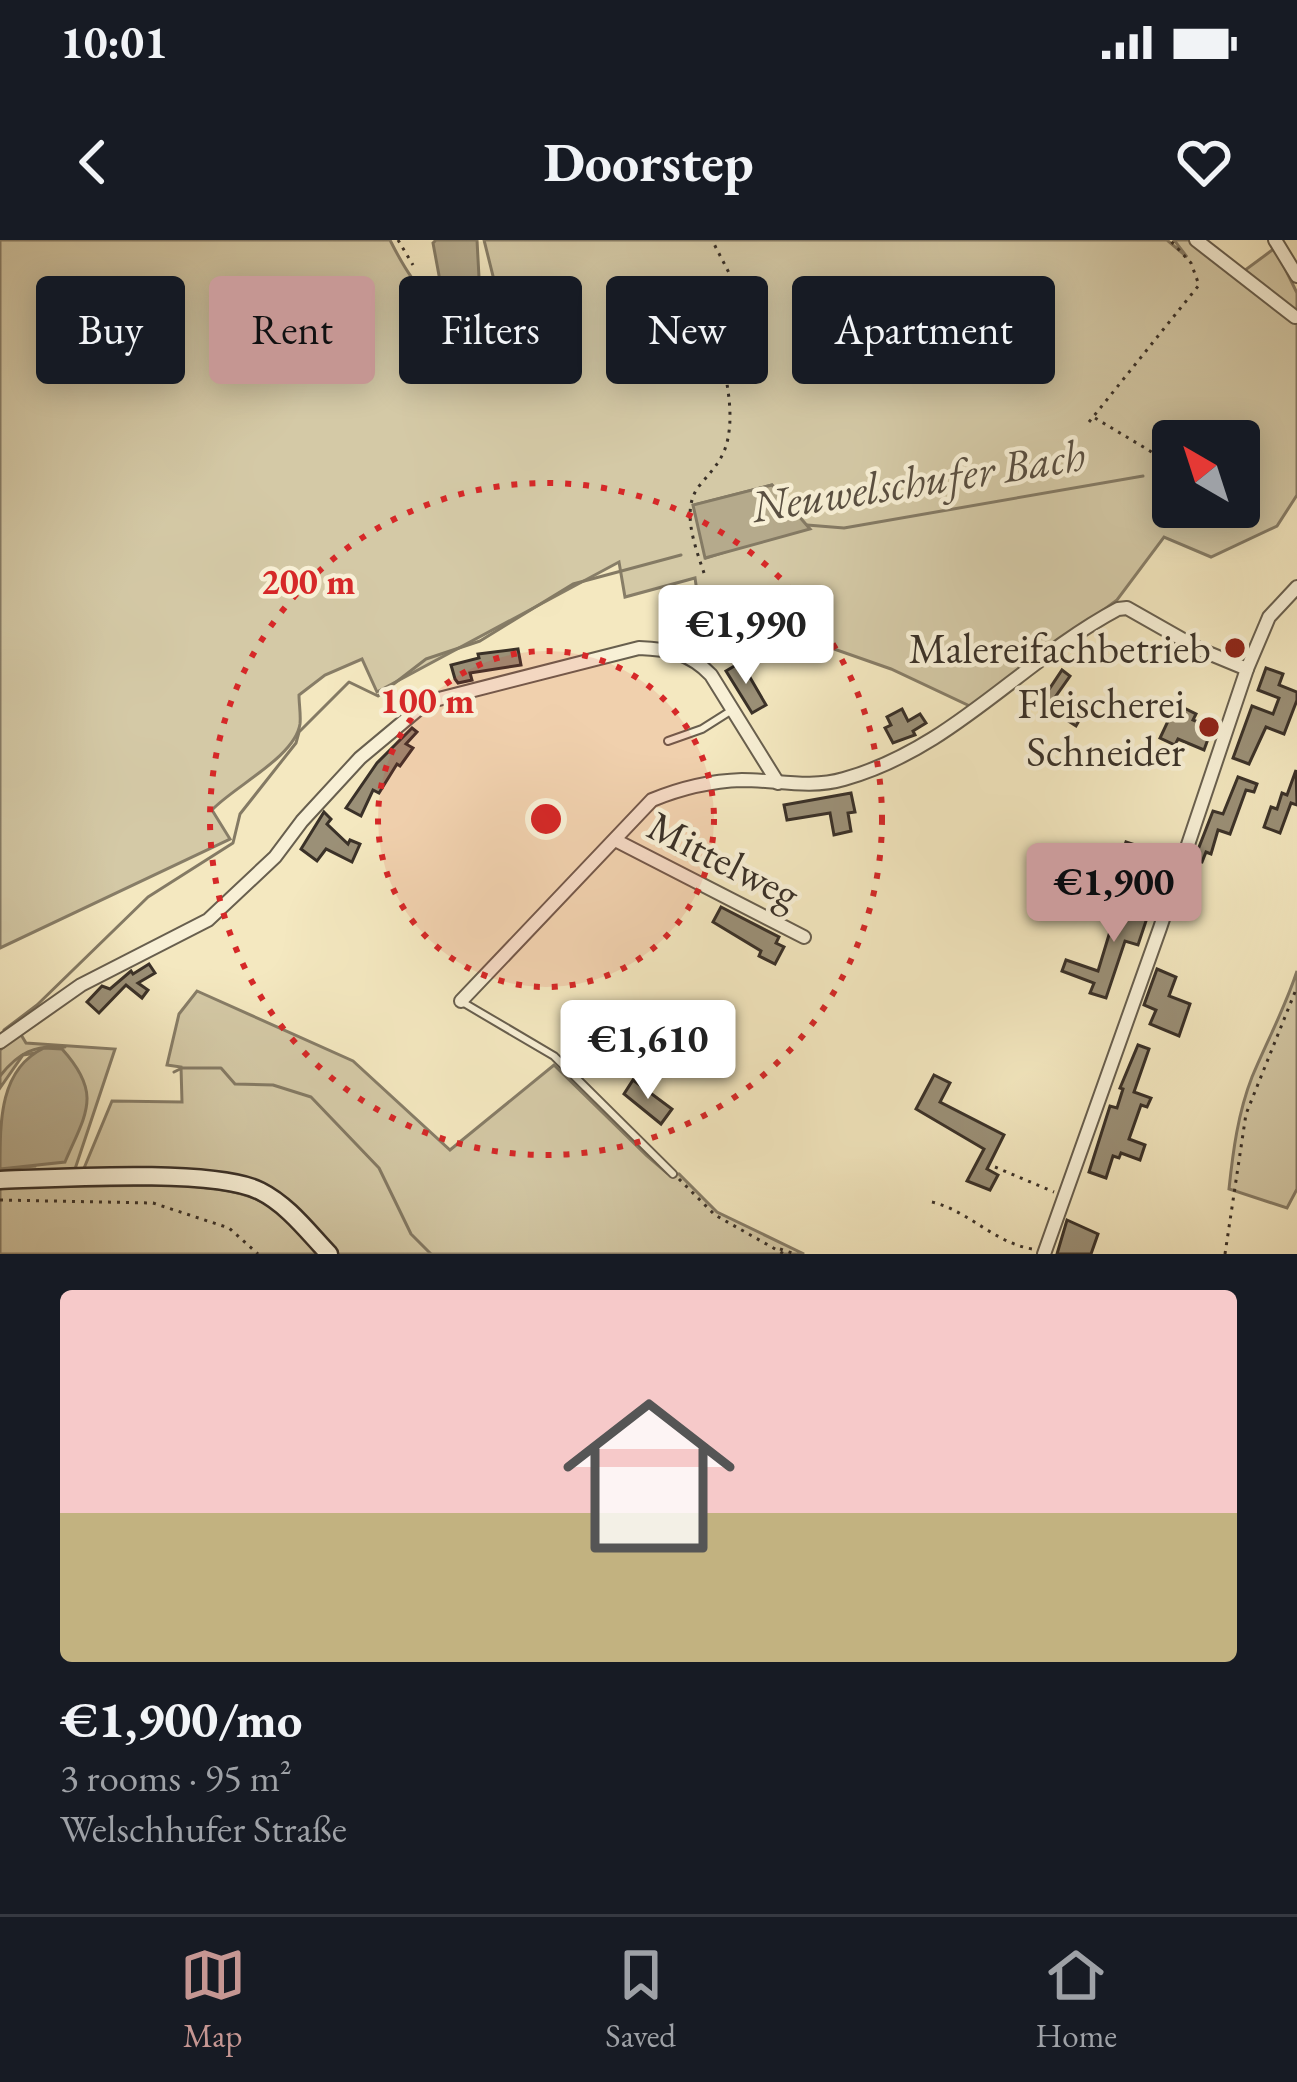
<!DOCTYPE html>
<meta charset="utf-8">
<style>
:root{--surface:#171b24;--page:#242831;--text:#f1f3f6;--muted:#9ea1a6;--line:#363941;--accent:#c59692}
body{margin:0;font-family:"EB Garamond",serif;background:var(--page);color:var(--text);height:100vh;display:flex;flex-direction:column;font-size:45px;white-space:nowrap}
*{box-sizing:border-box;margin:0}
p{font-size:39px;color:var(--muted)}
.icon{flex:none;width:66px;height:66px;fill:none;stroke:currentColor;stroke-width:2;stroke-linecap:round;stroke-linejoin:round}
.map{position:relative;height:1014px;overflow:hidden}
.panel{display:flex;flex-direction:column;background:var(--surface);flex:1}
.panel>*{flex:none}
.top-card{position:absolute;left:36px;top:36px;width:1227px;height:108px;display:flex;gap:24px}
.needle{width:78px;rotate:321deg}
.fabs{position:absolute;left:1152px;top:180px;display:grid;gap:24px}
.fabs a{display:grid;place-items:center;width:108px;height:108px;border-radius:12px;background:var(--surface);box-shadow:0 6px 30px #0003;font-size:60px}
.price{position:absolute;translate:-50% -102px;padding:0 27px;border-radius:12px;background:#fff;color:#222;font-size:39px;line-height:78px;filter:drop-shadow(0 3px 6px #0008)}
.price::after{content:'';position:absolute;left:50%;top:72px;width:36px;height:27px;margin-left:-18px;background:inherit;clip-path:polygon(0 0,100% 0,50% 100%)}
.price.active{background:var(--accent);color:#111}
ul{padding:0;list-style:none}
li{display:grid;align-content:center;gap:24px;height:636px;padding:0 60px}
li span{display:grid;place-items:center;height:372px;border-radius:12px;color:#555}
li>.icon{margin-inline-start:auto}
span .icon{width:216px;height:216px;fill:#fffc;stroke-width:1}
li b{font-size:51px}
.pill{padding:0 42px;border-radius:12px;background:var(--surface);box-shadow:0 6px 30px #0003;font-size:42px;line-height:108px}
.pill.active{background:var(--accent);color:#111}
.status{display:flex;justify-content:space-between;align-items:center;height:84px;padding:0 60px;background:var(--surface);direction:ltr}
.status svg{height:33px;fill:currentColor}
header{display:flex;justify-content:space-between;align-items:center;height:156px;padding:0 60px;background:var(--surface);font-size:54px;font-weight:700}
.tabs{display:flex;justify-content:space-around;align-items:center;height:168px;border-top:3px solid var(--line);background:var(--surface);font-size:33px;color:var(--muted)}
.tabs a{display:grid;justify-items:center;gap:6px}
.tabs .active{color:var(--accent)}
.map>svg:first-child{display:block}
.green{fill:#d4c9a6;stroke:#877d67;stroke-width:3;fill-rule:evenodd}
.water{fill:#b5aa8c;stroke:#847a64;stroke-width:3}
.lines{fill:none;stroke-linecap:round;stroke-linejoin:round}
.stream{stroke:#847a64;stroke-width:3}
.building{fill:#9b9077;stroke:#3a3128;stroke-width:3}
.service-casing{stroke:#685f4e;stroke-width:10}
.minor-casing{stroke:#685f4e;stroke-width:16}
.secondary-casing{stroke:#3a3128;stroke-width:21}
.path{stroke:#3a3128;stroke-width:3;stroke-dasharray:3 6;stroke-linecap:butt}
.service{stroke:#f8f0d6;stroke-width:6}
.minor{stroke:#f8f0d6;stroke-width:12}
.secondary{stroke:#f8f0d6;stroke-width:16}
.ring{fill:none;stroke:#d62828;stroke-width:6;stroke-dasharray:6 12}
.poi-dot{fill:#8f2418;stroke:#f8f0d6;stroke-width:4.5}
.labels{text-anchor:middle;stroke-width:9;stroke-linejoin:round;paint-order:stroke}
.poi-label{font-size:42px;fill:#3a3128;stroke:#f8f0d6;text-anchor:end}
.street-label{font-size:42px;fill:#3a3128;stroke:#f8f0d6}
.water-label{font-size:45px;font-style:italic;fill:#594f41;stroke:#f8f0d6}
.centre{fill:#d62828;stroke:#f8f0d6;stroke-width:6}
.ring-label{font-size:36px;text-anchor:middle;font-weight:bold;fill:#d62828;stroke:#f8f0d6;stroke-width:9;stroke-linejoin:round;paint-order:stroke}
</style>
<div class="status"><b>10:01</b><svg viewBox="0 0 49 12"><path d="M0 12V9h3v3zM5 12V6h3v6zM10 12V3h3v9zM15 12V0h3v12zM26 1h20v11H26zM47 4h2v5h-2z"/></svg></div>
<header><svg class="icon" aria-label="back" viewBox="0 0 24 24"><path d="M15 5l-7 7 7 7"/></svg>Doorstep<svg class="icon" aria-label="heart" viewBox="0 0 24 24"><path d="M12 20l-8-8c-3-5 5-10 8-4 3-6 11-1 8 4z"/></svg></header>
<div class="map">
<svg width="1297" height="1014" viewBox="0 0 1297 1014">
<rect width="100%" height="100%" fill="#f4e8c0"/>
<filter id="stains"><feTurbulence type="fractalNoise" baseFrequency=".00167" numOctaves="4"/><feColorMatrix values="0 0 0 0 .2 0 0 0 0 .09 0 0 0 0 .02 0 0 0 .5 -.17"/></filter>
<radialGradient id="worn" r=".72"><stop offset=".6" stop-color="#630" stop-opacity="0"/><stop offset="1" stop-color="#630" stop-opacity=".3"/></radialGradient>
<!-- green -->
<g class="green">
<path d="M 0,0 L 390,0 C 408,36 438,91 486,65 L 495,44 L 484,0 L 1167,0 L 1187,17 L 1174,0 L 1202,0 L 1244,31 L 1275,8 L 1297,53 L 1297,255 L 1277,286 L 1211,317 L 1164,297 L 1117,360 L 972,467 L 891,429 L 820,404 L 706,413 L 695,338 L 625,357 L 619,322 L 377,452 L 362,419 L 325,435 L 299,455 C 299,464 301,475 300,484 C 295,517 233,547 212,570 L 230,599 L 0,708 ZM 1173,201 L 1239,201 L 1239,267 L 1173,267 ZM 772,245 L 786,258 L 797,276 L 749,304 L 706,318 L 694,265 Z"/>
<path d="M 1297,731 L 1297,949 L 1287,968 L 1229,949 C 1233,911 1238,873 1252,837 C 1267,801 1285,768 1297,731 Z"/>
<path d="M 197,751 L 353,821 L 450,910 L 554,825 L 647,916 L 667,933 L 679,934 L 717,972 L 804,1014 L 336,1014 L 260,943 L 82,933 L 112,861 L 182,862 L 181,827 L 167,825 L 179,774 Z"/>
<path d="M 20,793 L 26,803 L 115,809 L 74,932 L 0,934 L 0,929 L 35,926 L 77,831 L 62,809 L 23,815 L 0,848 L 0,810 Z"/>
<path d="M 180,945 C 258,952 269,958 322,1014 L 0,1014 L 0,947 Z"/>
</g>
<!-- water -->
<g class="water">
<path d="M 436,0 L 477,0 L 480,56 L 461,65 L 443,57 L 433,3 Z"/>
<path d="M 772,245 L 810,289 L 705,318 L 693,265 Z"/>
<path d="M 44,808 L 62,809 C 103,854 86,873 65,922 L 0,929 C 0,879 0,829 44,808 Z"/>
</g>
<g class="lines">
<!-- stream -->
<g class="stream">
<path d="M 807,285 L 844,288 L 1143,236"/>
<path d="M 4,790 L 37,765 L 148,657 L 233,603 L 240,574 L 296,503 L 299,492 L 349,442 L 378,456 L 426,419 L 480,401 L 573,344 L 681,315"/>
<path d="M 174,832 L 182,828 L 221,828 L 235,844 L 273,845 L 311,857 L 379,928 L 411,994 L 431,1014"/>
<path d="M 0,836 C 19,812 34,805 65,807"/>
</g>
</g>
<!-- building -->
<g class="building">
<path d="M 518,409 L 521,425 L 470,433 L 472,440 L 458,443 L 455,439 L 451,425 L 479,418 L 478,414 Z"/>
<path d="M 741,422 L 766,465 L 752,473 L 726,431 Z"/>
<path d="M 1266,428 L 1283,434 L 1279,445 L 1297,452 L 1297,460 L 1284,494 L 1266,487 L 1249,524 L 1233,518 L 1252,466 L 1273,474 L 1279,458 L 1258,450 Z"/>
<path d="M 1062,430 L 1070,436 L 1056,456 L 1084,472 L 1076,486 L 1040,463 Z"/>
<path d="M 1176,464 L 1196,474 L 1193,480 L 1212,488 L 1204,510 L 1178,499 L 1175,505 L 1160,498 Z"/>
<path d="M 902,469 L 908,481 L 920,474 L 926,483 L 913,491 L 915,495 L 893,503 L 885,488 L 891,485 L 887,477 Z"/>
<path d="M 412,488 L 417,492 L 406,504 L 413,508 L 400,526 L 397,524 L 379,553 L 373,550 L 361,576 L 346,568 L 377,523 Z"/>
<path d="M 1296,530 L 1297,565 L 1291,563 L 1280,593 L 1264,587 L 1271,567 L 1277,569 L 1282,553 L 1287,555 Z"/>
<path d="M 1238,537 L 1257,544 L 1254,552 L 1246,550 L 1230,594 L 1218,590 L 1211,614 L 1206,612 L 1202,622 L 1194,620 L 1213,571 L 1223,574 Z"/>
<path d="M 851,553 L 855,572 L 848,573 L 851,591 L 834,595 L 830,573 L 787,580 L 784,565 Z"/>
<path d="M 324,572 L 331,579 L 327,584 L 348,604 L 350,600 L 360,604 L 352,622 L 326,609 L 317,621 L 301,609 Z"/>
<path d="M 1126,602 L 1138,606 L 1136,610 L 1142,615 L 1169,622 L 1156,651 L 1127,643 L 1130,632 L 1118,627 Z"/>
<path d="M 1122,656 L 1151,666 L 1138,705 L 1125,701 L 1106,758 L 1090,753 L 1094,743 L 1062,731 L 1066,720 L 1098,731 L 1115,675 L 1108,673 L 1111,664 L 1119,666 Z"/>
<path d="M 721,667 L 779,697 L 776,703 L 784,707 L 775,724 L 759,716 L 761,711 L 713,682 Z"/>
<path d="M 149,724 L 155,733 L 138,743 L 148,750 L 142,758 L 126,745 L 99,773 L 87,762 L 102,746 L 110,749 L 131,731 L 133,734 Z"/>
<path d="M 1157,729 L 1176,737 L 1169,756 L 1190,764 L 1179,796 L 1150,784 L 1156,770 L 1144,765 Z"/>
<path d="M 1138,805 L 1149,809 L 1134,852 L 1151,858 L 1147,867 L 1141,865 L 1129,899 L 1145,905 L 1140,920 L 1121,913 L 1119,918 L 1113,916 L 1106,938 L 1089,932 L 1110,866 L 1117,868 L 1123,849 L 1120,848 Z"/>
<path d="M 934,835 L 950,843 L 940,862 L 1004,895 L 987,929 L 998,935 L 990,950 L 967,941 L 984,909 L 916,869 Z"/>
<path d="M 633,840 L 672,869 L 661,884 L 624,854 Z"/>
<path d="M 1067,980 L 1098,994 L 1091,1014 L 1057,1014 Z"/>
</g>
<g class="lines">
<defs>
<g id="service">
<path d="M 668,501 L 702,489 L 732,470"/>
<path d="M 464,763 L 554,816 L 673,934"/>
</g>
<g id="minor">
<path d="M 1196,0 L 1295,77"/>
<path d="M 1275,0 L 1297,36"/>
<path d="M 615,600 L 804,697"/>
<path d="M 461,761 L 652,560 C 681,548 711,541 742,540 C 777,540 810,549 844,539 C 952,509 1022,420 1118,369 L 1127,368 L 1201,410 L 1247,429"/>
<path d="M 0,802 L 81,745 L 208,680 L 275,617 L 302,581 L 360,518 L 427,462 L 639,408 C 669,409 690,413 711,435 L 778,543"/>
<path d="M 1044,1014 L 1160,688 L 1247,429 L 1269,377 L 1297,347"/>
</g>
<path id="secondary" d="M 0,940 C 56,938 215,928 260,951 C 288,965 308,992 329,1014"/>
</defs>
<!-- service casing -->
<use href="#service" class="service-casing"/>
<!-- minor casing -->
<use href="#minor" class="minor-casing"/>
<!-- secondary casing -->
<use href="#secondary" class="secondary-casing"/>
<!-- path -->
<g class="path">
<path d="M 398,0 L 413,25"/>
<path d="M 1095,178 L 1170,223 L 1173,229"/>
<path d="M 1089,182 L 1199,45 L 1191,23 L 1170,0"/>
<path d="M 1236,267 L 1241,270"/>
<path d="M 704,333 C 695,306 680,268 700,245 C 713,229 724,219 728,198 C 734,167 725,136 720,105 L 741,72 L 742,58 L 712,0"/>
<path d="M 995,927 L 1054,952"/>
<path d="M 679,939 L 715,975 L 784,1014"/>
<path d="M 0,960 L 153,963 L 229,988 L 258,1014"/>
<path d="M 932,962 C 969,971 993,1002 1032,1009"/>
<path d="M 780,1009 L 795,1014"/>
<path d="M 1225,1014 L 1246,874 L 1297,747"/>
</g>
<!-- service -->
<use href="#service" class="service"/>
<!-- minor -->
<use href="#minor" class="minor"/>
<!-- secondary -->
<use href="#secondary" class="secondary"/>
</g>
<!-- distance rings -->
<circle cx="546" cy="579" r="168" fill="#d62828" fill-opacity=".12"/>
<g class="ring">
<circle cx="546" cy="579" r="168"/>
<circle cx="546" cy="579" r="336"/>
</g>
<!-- markers -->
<g class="poi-dot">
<circle cx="1235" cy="408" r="12"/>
<circle cx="1209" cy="487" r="12"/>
</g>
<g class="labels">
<!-- poi labels -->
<g class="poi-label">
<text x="1211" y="423">Malereifachbetrieb</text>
<text x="1185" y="478">Fleischerei<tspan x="1185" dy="48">Schneider</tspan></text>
</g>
<!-- street labels -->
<g class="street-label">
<text transform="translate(724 619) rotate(27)" y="15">Mittelweg</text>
</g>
<!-- water labels -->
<g class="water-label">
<text transform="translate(918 240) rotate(-9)" y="16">Neuwelschufer Bach</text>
</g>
</g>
<circle cx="546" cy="579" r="18" class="centre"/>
<g class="ring-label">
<text x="308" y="354">200 m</text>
<text x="427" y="473">100 m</text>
</g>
<rect width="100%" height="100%" filter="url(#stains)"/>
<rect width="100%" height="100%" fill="url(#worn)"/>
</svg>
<div class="fabs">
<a><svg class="needle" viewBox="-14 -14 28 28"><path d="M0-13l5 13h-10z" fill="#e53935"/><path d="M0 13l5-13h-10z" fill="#9ea1a6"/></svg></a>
</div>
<b class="price" style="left:746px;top:447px">€1,990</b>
<b class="price active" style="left:1114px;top:705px">€1,900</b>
<b class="price" style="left:648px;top:862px">€1,610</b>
<div class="top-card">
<a class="pill">Buy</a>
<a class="pill active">Rent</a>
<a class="pill">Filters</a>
<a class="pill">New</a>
<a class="pill">Apartment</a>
</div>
</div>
<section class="panel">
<ul>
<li><span style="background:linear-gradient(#f6c9c9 60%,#c2b280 0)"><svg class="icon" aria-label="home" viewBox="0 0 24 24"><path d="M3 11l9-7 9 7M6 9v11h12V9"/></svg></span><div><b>€1,900/mo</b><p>3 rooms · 95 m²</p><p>Welschhufer Straße</p></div></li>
</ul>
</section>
<nav class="tabs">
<a class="active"><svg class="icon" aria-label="map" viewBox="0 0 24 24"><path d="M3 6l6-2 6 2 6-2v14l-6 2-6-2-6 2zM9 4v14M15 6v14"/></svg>Map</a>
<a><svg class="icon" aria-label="saved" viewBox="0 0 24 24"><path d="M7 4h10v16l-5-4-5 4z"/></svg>Saved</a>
<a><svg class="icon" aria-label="home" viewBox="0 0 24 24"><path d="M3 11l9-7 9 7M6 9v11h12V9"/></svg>Home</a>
</nav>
